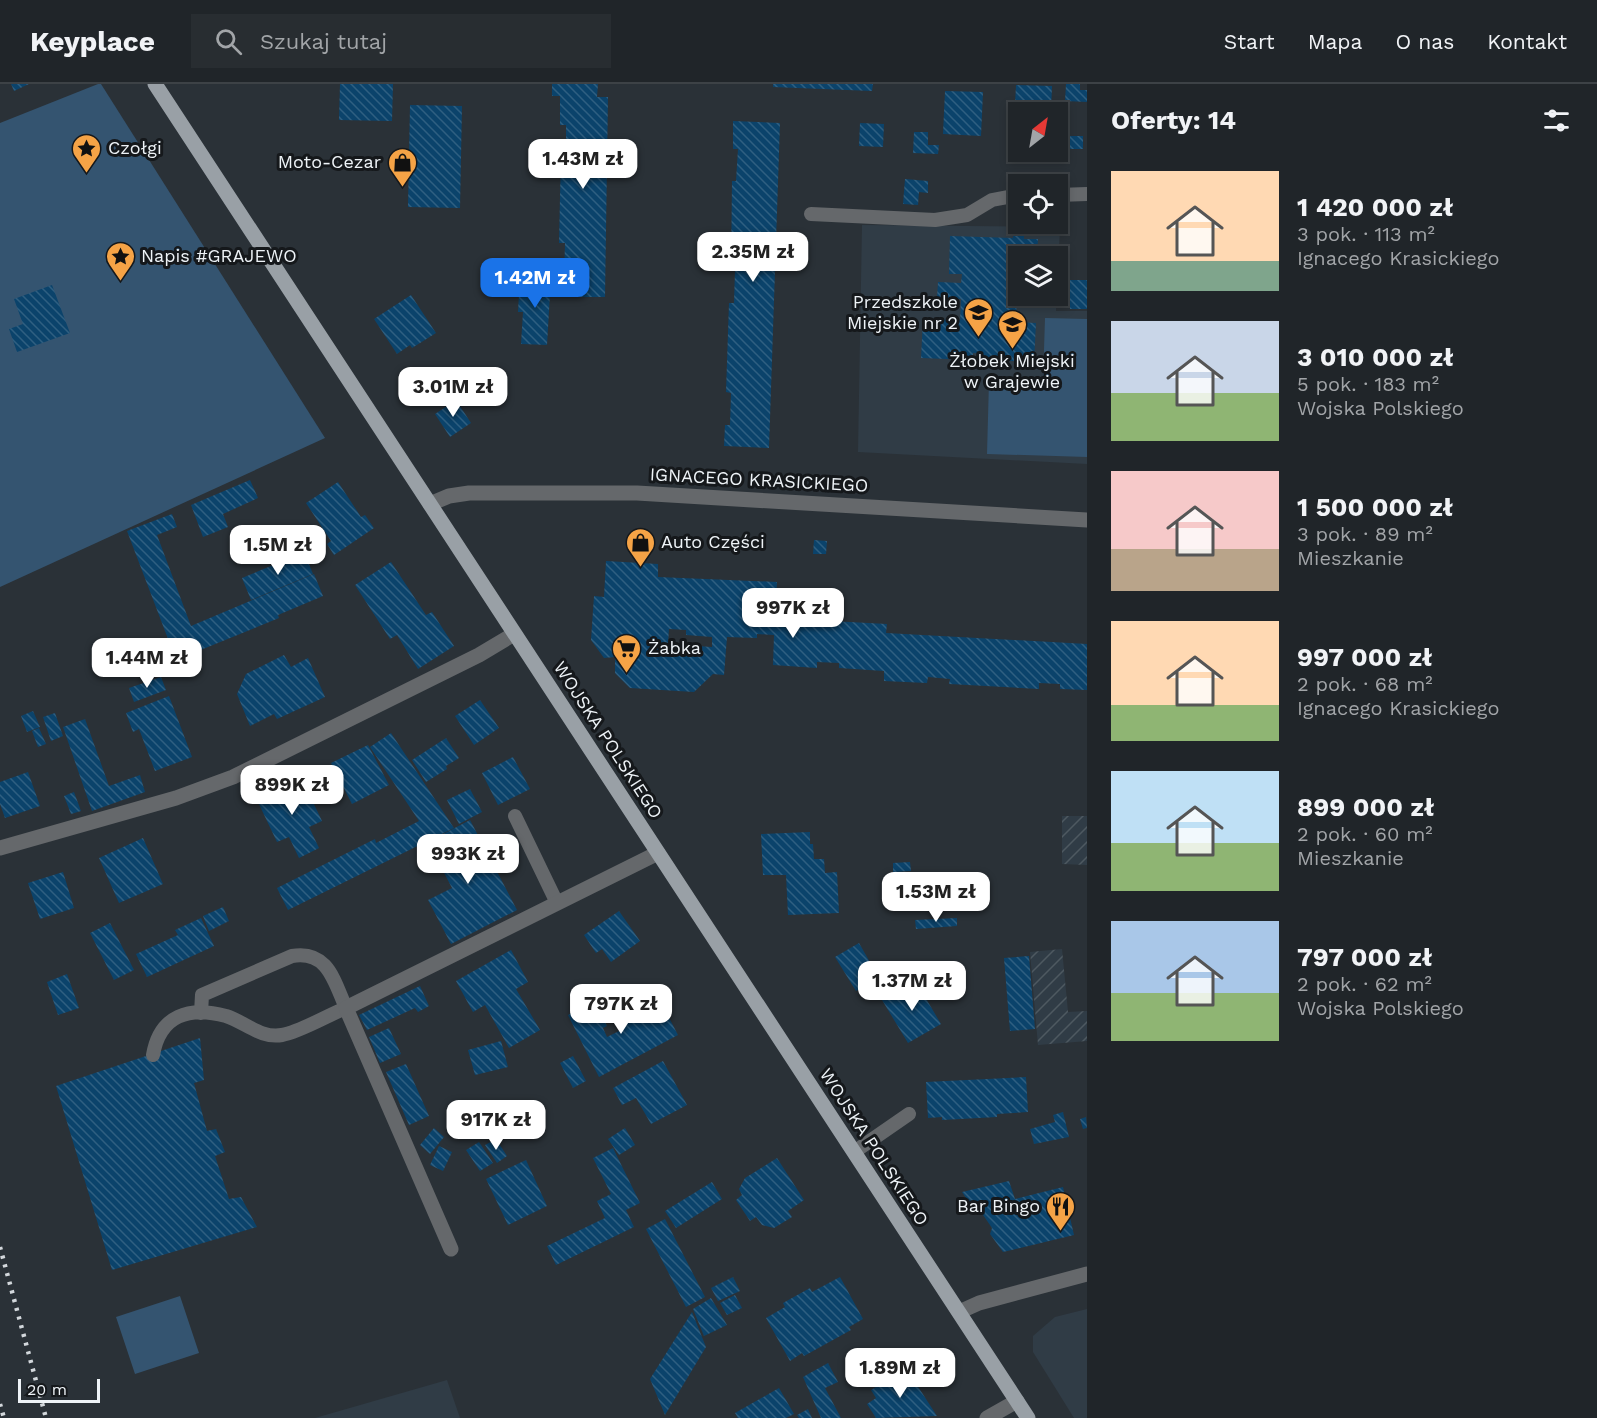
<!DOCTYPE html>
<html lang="pl">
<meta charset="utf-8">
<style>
:root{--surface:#202529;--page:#282d31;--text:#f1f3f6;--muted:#a2a5a8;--line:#3d4246;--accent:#1a73e8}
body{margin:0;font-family:"Work Sans",sans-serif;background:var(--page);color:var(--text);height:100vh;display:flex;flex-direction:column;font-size:22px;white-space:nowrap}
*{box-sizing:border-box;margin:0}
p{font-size:20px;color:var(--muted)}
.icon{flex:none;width:33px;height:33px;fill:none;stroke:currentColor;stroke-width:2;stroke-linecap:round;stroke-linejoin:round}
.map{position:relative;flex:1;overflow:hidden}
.details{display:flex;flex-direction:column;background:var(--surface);width:510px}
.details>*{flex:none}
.needle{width:39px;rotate:31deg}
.fabs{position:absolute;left:1008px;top:18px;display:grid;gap:12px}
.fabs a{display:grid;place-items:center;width:60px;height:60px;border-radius:0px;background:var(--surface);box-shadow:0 3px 9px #0003,0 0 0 2px var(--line);font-size:30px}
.scale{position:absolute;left:18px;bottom:15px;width:82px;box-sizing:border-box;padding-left:6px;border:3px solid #eef3f7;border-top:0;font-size:16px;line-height:21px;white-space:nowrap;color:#eef3f7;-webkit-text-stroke:4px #15181b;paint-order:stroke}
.price{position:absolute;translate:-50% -51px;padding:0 14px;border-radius:12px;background:#fff;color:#222;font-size:20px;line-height:39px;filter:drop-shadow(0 2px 3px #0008)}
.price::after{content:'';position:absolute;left:50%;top:36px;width:18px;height:14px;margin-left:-9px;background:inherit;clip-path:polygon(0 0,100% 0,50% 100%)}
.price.selected{background:var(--accent);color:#fff}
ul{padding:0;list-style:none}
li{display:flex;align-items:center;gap:18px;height:150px;padding:0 24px}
li span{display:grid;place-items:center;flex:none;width:168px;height:120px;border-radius:0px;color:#555}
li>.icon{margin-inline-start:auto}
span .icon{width:72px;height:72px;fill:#fffc;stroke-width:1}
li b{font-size:26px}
h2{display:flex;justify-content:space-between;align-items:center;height:72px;padding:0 24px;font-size:26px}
header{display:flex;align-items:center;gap:36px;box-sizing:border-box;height:84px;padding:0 30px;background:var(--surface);border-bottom:2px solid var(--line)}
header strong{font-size:28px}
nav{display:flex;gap:33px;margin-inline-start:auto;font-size:21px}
.search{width:420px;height:54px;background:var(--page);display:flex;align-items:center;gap:15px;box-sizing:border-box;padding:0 21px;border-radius:0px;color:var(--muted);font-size:22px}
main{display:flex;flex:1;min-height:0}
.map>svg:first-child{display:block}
.built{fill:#303c46}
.industrial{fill:url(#industrial-furrows)}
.park{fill:#345470}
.building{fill:url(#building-back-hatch);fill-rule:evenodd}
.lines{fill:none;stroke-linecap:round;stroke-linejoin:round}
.service{stroke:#65686b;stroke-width:14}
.minor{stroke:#65686b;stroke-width:15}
.primary{stroke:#99a0a6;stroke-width:15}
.rail{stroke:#d3d8dc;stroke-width:4.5;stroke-dasharray:3 6;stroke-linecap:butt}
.labels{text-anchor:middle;stroke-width:6;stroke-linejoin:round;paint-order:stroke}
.poi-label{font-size:18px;fill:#eef3f7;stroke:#15181b;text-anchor:start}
.street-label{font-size:18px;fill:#eef3f7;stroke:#15181b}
</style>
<header>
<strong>Keyplace</strong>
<div class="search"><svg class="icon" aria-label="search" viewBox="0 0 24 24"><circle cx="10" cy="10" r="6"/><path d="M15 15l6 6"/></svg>Szukaj tutaj</div>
<nav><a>Start</a><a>Mapa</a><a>O nas</a><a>Kontakt</a></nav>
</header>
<main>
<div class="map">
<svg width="1087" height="1334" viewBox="0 0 1087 1334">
<defs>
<pattern id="industrial-furrows" width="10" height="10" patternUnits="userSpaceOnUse" patternTransform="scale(1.5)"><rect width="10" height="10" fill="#303c46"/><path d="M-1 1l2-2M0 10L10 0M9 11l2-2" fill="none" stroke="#4e5961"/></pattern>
<pattern id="building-back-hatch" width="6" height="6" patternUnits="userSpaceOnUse" patternTransform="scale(1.5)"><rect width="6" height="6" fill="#0b436b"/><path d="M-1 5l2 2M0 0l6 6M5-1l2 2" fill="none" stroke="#2f5f81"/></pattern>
</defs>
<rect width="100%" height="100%" fill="#2a3137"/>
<!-- built -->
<g class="built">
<path d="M 862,141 L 1060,143 L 1058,185 L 1058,172 L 1018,172 L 1018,212 L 1056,212 L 1056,227 L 1087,227 L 1087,380 L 858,368 Z"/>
<path d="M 1087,1225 L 1087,1334 L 1074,1334 L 1033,1268 L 1033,1252 L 1055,1233 Z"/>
<path d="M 447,1296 L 460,1334 L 315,1334 Z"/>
</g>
<!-- industrial -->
<g class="industrial">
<path d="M 1062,732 L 1087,732 L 1087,781 L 1062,780 Z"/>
<path d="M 1062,865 L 1068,928 L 1087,927 L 1087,957 L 1038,961 L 1030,868 Z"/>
</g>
<!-- park -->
<g class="park">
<path d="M 98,0 L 101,0 L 325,354 L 0,503 L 0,39 Z"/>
<path d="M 1045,234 L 1087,235 L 1087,373 L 987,370 L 989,297 L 1043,298 Z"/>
<path d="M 180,1212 L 199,1269 L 135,1290 L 116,1233 Z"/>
</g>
<!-- building -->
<g class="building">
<path d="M 11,0 L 29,0 L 14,7 Z"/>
<path d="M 340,0 L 393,0 L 392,37 L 339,36 Z"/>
<path d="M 552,0 L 598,0 L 597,13 L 608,13 L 605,213 L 559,213 L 560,193 L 564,193 L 565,159 L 559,159 L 561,69 L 566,70 L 566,41 L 560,41 L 560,12 L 552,12 Z"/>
<path d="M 773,0 L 873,0 L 872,7 L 773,3 Z"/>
<path d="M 1066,0 L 1080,0 L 1080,6 L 1087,6 L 1087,18 L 1065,17 Z"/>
<path d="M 1016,1 L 1052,2 L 1051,28 L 1018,28 L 1018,58 L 1013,58 Z"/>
<path d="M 945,7 L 983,8 L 981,52 L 943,50 Z"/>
<path d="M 410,21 L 462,22 L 460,124 L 408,123 Z"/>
<path d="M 733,37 L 780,39 L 769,364 L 724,362 L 725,341 L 730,341 L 731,309 L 726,308 L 729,219 L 734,219 L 735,186 L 731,186 L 732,97 L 736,97 L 738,65 L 733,65 Z"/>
<path d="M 860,39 L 884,40 L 883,63 L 859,62 Z"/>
<path d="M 914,48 L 928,48 L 928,61 L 939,61 L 938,70 L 913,69 Z"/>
<rect x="1068" y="52" width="15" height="13"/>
<path d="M 905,95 L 928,97 L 928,109 L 919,108 L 918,121 L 903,120 Z"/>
<path d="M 1013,148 L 1024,149 L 1024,155 L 1038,155 L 1037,172 L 1018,172 L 1016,238 L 1036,239 L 1034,278 L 983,276 L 983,270 L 973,269 L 973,276 L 921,274 L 923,235 L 960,236 L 961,215 L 937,214 L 938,198 L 961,199 L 962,190 L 949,190 L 950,152 L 1013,154 Z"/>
<path d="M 520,191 L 551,193 L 547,261 L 521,260 L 523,228 L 518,228 Z"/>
<rect x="1070" y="196" width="17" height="29"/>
<path d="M 52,201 L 70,249 L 17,268 L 9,245 L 23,240 L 14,215 Z"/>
<path d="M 411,211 L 436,249 L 412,264 L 410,261 L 397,270 L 374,235 Z"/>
<path d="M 456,316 L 471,339 L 450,353 L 435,330 Z"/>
<path d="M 250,396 L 258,414 L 223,430 L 228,443 L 203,453 L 191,421 Z"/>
<path d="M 338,398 L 361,433 L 365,431 L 374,444 L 334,471 L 327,460 L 331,457 L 306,419 Z"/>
<path d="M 172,430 L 177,443 L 157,451 L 191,542 L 314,490 L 323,512 L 278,531 L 279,534 L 176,576 L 127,447 Z"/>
<path d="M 814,456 L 827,457 L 826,470 L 813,470 Z"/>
<path d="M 304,468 L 313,490 L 251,516 L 242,494 Z"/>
<path d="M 606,477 L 658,480 L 658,493 L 777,498 L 775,534 L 887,540 L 886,549 L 1087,560 L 1087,606 L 1060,605 L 1060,600 L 1039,599 L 1039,605 L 949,600 L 950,595 L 928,593 L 927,599 L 884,597 L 884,587 L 839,584 L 839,579 L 817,578 L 817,584 L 773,581 L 774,551 L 757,550 L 757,554 L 727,553 L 724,591 L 713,590 L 694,608 L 630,604 L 615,589 L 615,573 L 604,574 L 591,556 L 594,512 L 604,513 ZM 669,545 L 686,546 L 686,551 L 712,553 L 712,563 L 668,560 Z"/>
<path d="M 391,478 L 426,531 L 432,528 L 454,562 L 418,585 L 397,551 L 390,555 L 355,501 Z"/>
<path d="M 284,571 L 291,583 L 308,574 L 325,613 L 277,635 L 274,630 L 250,642 L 237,610 L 246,590 Z"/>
<path d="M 161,593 L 166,606 L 134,618 L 129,604 Z"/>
<path d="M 169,612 L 192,673 L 155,687 L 139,645 L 133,648 L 126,629 Z"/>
<path d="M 480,616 L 499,644 L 474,661 L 455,632 Z"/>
<path d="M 33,627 L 40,643 L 27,648 L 21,632 Z"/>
<path d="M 55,629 L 63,652 L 51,657 L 43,633 Z"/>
<path d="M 85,635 L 109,702 L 140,691 L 145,708 L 92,727 L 63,643 Z"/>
<path d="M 39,644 L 46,660 L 38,663 L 32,647 Z"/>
<path d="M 391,649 L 454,744 L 288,826 L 277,804 L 375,755 L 376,759 L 419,737 L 370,663 Z"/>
<path d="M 446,654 L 459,674 L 446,682 L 447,685 L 426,698 L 412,676 Z"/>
<path d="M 368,661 L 389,701 L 352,720 L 331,679 Z"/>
<path d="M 513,673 L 530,705 L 498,721 L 482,689 Z"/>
<path d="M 28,688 L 40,722 L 5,734 L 0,720 L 0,698 Z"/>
<path d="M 302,695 L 322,737 L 309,743 L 319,764 L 299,774 L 289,753 L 277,758 L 257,716 Z"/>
<path d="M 470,705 L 482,728 L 459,740 L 447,716 Z"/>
<path d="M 74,708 L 81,727 L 71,730 L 64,712 Z"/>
<path d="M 470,736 L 517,826 L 451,860 L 428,816 L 452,804 L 428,758 Z"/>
<path d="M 810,748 L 810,760 L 813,760 L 814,775 L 824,775 L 825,789 L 837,788 L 839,829 L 788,831 L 786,791 L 763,791 L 761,750 Z"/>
<path d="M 143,754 L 163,800 L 119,819 L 99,774 Z"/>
<path d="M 910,778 L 911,787 L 893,788 L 893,779 Z"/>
<path d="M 63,788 L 74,824 L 40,835 L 28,799 Z"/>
<path d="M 223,823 L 229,837 L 209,847 L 203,832 Z"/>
<path d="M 619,827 L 640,857 L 611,878 L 602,865 L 596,869 L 584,851 Z"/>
<path d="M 201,834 L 214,862 L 147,893 L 136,870 L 178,851 L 175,846 Z"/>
<path d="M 957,834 L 957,842 L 916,845 L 915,836 Z"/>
<path d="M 110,839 L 134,886 L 114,896 L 90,849 Z"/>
<path d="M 859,859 L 879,894 L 856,907 L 835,873 Z"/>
<path d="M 511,866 L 528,898 L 516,905 L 540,946 L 509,964 L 485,921 L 473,928 L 456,897 Z"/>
<path d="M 1029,872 L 1035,945 L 1010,947 L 1004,874 Z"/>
<path d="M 67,890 L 79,924 L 58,931 L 47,898 Z"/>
<path d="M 915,896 L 941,940 L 908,959 L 882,916 Z"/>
<path d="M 420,902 L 429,922 L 418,928 L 415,924 L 367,946 L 359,931 Z"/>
<path d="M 595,917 L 607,942 L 603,944 L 607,953 L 619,947 L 621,936 L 651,920 L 664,924 L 678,951 L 599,993 L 568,931 Z"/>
<path d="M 389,944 L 401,970 L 380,979 L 369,953 Z"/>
<path d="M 200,954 L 204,996 L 194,999 L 207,1047 L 216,1045 L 225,1068 L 215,1072 L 229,1115 L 241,1113 L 257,1143 L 112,1186 L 56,1002 Z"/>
<path d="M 501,957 L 508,983 L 475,991 L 468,966 Z"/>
<path d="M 573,972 L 586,997 L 573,1004 L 560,979 Z"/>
<path d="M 663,977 L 687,1021 L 651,1040 L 636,1014 L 622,1021 L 613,1004 Z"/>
<path d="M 406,980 L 429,1032 L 409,1041 L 386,988 Z"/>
<path d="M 1026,993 L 1028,1028 L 997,1030 L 997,1033 L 942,1036 L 942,1033 L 928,1034 L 926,998 Z"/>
<path d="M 1063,1028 L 1069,1053 L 1034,1060 L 1030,1045 L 1055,1038 L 1053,1031 Z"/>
<path d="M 1086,1033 L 1087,1044 L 1083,1045 L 1080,1035 Z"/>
<path d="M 434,1044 L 444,1053 L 430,1070 L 420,1061 Z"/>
<path d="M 625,1044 L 635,1061 L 619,1071 L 608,1055 Z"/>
<path d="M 496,1055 L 507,1072 L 497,1079 L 485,1061 Z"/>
<path d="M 479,1058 L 493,1079 L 480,1087 L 466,1066 Z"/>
<path d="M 439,1062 L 452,1068 L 443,1087 L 430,1081 Z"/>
<path d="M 613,1064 L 640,1119 L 626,1126 L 634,1143 L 556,1181 L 547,1162 L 605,1134 L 597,1117 L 611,1110 L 593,1074 Z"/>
<path d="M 777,1074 L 804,1116 L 788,1127 L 792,1133 L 774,1144 L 762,1141 L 756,1133 L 750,1137 L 736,1116 L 742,1111 L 739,1105 L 745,1094 Z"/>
<path d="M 526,1076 L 547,1122 L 508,1141 L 486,1095 Z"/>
<path d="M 1009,1097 L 1015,1115 L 1063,1103 L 1074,1151 L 1003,1168 L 990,1150 L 992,1144 L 981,1128 L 976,1129 L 962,1108 Z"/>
<path d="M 712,1098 L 722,1115 L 676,1144 L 665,1127 Z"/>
<path d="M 665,1135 L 705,1213 L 686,1223 L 646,1145 Z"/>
<path d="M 733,1193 L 740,1207 L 718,1217 L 711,1204 Z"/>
<path d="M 840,1193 L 863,1235 L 849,1243 L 851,1246 L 804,1272 L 802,1269 L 790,1277 L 766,1234 L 785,1223 L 783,1219 L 810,1204 L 812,1208 Z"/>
<path d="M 735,1211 L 742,1224 L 727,1231 L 720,1219 Z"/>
<path d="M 711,1214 L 727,1241 L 704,1252 L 693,1225 Z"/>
<path d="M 692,1228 L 706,1263 L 665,1331 L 650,1295 Z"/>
<path d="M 828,1279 L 838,1298 L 825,1304 L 841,1334 L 821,1334 L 803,1293 Z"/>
<path d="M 906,1284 L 937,1332 L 876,1334 L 867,1320 L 876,1314 L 871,1306 Z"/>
<path d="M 779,1304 L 794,1330 L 786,1334 L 738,1334 L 735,1329 Z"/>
<path d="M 808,1325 L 812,1334 L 799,1334 L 797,1331 Z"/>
</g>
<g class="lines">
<!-- service -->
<g class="service">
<path d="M 1058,111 L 1087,110"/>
<path d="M 811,130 L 935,136 L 967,131 L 992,116 L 1018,111"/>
<path d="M 515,732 L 557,819"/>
<path d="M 153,971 C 160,931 189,922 226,932 C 245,938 261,955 282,951 C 300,948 328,931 346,924 C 334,897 328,866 292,872 L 202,911 L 201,929"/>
<path d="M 854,1068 L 909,1030"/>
</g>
<!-- minor -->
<g class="minor">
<path d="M 430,420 L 449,412 L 469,409 L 637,409 L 1087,436"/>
<path d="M 0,764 L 176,714 L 233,693 L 479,571 L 514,550"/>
<path d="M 451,1165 L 346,924 L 658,769"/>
<path d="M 959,1228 L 979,1219 L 1087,1190"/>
<path d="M 987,1334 L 1017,1317"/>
</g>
<!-- primary -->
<path class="primary" d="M 155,0 L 1028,1334"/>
<!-- rail -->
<g class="rail">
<path d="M 0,1163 L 46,1334"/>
<path d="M 0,1320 L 4,1334"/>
</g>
</g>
<!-- icons -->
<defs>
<symbol id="sight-pin" viewBox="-11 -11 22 30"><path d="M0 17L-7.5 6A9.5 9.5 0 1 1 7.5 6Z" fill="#f5a346" stroke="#15181b"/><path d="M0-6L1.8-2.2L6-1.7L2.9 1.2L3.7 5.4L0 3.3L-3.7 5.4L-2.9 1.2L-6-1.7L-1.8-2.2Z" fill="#111"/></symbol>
<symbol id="shop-pin" viewBox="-11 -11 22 30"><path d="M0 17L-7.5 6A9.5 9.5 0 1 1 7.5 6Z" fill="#f5a346" stroke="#15181b"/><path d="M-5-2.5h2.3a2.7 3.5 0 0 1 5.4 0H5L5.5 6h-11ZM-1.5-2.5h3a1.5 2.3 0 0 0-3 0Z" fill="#111"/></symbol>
<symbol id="school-pin" viewBox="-11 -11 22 30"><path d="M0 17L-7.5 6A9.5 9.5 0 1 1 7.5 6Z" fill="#f5a346" stroke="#15181b"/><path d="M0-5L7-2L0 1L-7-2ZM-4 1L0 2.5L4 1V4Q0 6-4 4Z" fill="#111"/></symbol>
<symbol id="supermarket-pin" viewBox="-11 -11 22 30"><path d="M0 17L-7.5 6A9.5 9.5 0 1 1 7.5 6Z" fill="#f5a346" stroke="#15181b"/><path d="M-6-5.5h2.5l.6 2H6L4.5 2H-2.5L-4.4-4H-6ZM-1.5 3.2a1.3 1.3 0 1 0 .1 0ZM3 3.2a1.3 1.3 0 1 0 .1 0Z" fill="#111"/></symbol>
<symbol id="restaurant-pin" viewBox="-11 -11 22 30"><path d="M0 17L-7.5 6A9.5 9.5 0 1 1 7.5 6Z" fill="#f5a346" stroke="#15181b"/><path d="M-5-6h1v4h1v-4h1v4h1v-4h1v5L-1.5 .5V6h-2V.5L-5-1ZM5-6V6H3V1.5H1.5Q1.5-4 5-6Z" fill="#111"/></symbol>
</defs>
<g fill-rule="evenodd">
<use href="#sight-pin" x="70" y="48" width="33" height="45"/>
<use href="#shop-pin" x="386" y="62" width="33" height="45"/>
<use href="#sight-pin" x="104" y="156" width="33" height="45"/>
<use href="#school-pin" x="962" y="212" width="33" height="45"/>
<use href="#school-pin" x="996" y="224" width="33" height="45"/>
<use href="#shop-pin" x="624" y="442" width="33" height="45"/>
<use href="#supermarket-pin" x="610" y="548" width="33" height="45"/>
<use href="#restaurant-pin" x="1044" y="1106" width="33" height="45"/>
</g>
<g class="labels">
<!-- poi labels -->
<g class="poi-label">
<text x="108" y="70">Czołgi</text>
<text x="381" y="84" text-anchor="end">Moto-Cezar</text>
<text x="141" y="178">Napis #GRAJEWO</text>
<text x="958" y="224" text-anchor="end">Przedszkole<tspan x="958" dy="21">Miejskie nr 2</tspan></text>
<text x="1012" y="283" text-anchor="middle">Żłobek Miejski<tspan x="1012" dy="21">w Grajewie</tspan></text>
<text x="661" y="464">Auto Części</text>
<text x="648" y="570">Żabka</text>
<text x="1040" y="1128" text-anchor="end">Bar Bingo</text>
</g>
<!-- street labels -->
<g class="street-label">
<text transform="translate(759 396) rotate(3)" y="6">IGNACEGO KRASICKIEGO</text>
<text transform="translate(608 656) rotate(57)" y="6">WOJSKA POLSKIEGO</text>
<text transform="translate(874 1063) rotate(57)" y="6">WOJSKA POLSKIEGO</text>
</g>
</g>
</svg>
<div class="fabs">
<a><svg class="needle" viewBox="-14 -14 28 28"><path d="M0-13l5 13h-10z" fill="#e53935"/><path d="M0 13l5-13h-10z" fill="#a2a5a8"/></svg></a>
<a><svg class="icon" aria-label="locate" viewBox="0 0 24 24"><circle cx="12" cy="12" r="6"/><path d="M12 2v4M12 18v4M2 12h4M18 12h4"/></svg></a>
<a><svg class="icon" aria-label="layers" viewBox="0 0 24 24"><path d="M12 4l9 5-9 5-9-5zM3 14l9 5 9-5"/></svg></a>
</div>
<div class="scale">20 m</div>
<b class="price" style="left:583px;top:106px">1.43M zł</b>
<b class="price" style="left:753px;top:199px">2.35M zł</b>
<b class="price selected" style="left:535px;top:225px">1.42M zł</b>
<b class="price" style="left:453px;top:334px">3.01M zł</b>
<b class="price" style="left:278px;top:492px">1.5M zł</b>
<b class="price" style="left:793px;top:555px">997K zł</b>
<b class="price" style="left:147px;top:605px">1.44M zł</b>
<b class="price" style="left:292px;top:732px">899K zł</b>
<b class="price" style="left:468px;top:801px">993K zł</b>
<b class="price" style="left:936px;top:839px">1.53M zł</b>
<b class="price" style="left:912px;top:928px">1.37M zł</b>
<b class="price" style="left:621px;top:951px">797K zł</b>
<b class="price" style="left:496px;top:1067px">917K zł</b>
<b class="price" style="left:900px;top:1315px">1.89M zł</b>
</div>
<section class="details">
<h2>Oferty: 14<svg class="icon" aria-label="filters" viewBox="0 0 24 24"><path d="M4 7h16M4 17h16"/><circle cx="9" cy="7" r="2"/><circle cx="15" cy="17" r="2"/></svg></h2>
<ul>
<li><span style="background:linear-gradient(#ffd9b3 75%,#7fa58c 0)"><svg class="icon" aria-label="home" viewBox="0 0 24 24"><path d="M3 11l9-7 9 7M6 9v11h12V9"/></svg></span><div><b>1 420 000 zł</b><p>3 pok. · 113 m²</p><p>Ignacego Krasickiego</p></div></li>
<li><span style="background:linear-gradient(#c9d6e8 60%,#8fb573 0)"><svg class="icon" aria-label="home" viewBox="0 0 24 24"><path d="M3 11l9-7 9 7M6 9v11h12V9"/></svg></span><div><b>3 010 000 zł</b><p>5 pok. · 183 m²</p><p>Wojska Polskiego</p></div></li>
<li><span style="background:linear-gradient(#f6c9c9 65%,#b9a48a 0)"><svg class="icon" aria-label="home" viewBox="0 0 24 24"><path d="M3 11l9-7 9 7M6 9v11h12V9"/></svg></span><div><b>1 500 000 zł</b><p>3 pok. · 89 m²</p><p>Mieszkanie</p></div></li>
<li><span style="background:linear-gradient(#ffd9b3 70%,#8fb573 0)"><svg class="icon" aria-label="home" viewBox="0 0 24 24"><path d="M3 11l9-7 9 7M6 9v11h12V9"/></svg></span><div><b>997 000 zł</b><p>2 pok. · 68 m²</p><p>Ignacego Krasickiego</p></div></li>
<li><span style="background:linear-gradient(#bfe0f5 60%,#8fb573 0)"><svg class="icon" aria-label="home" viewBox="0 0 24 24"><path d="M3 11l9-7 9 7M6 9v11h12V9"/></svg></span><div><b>899 000 zł</b><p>2 pok. · 60 m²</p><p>Mieszkanie</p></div></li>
<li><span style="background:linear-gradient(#a9c7e8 60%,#8fb573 0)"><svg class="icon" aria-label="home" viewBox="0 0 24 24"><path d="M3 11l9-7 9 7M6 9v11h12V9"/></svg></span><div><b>797 000 zł</b><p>2 pok. · 62 m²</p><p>Wojska Polskiego</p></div></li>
</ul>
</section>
</main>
